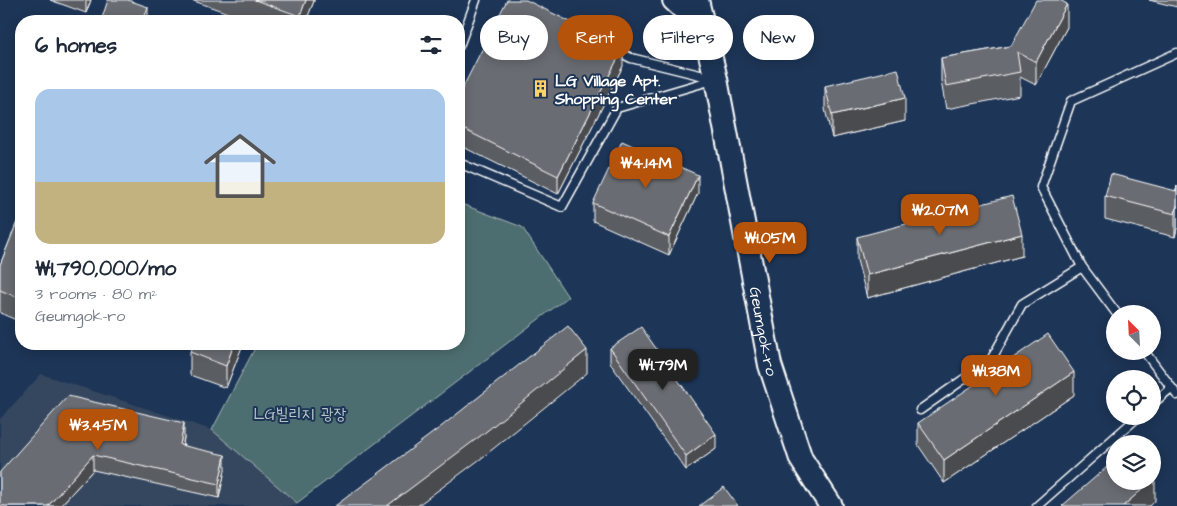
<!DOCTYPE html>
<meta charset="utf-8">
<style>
:root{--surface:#fff;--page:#f6f6f7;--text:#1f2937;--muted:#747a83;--line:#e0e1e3;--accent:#b45309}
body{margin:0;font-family:"Architects Daughter","Poor Story",sans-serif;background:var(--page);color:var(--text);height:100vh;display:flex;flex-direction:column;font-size:19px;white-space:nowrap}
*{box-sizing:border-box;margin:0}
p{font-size:16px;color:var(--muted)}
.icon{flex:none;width:28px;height:28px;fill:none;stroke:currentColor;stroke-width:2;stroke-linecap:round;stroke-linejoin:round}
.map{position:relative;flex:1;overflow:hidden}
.sheet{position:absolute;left:15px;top:15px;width:450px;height:335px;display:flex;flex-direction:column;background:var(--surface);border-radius:20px;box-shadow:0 2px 12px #0003}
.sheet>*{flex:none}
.hud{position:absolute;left:480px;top:15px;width:475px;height:45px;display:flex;gap:10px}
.needle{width:32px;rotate:336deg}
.buttons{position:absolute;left:1106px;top:305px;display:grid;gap:10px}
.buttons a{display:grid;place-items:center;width:55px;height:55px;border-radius:50%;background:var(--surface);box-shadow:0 2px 12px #0003;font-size:25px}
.price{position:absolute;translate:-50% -42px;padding:0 11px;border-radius:10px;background:var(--accent);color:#fff;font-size:16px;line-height:32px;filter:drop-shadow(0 1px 2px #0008)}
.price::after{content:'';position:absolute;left:50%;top:30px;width:15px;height:11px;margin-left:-8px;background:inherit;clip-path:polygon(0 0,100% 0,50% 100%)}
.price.current{background:#222;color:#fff}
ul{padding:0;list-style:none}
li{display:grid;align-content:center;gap:10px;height:265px;padding:0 20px}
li+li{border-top:1px solid var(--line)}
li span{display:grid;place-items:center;height:155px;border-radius:15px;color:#555}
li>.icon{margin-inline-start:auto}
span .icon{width:90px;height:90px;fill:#fffc;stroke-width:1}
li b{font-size:21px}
h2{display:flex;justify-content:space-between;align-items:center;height:60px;padding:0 20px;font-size:21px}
.chip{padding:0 18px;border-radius:22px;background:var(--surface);box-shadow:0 2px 12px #0003;font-size:18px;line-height:45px}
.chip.current{background:var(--accent);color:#fff}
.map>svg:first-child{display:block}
.built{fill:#34465f}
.green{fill:#4d6e6f;stroke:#a6b6b7}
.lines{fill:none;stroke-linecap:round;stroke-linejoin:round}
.lane-casing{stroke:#fff;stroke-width:11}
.secondary-casing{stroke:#fff;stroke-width:26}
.lane{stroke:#1d3557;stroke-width:8}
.secondary{stroke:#1d3557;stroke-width:22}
.wall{fill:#5a5d62;stroke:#fff}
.shaded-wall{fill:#4a4c50;stroke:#fff}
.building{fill:#696c72;stroke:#fff}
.labels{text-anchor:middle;stroke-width:4;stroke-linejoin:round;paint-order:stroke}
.poi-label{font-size:16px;font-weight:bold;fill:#fff;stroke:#1d3557;text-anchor:start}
.street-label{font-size:16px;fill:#fff;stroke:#1d3557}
.park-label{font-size:16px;fill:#b8c5c5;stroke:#1d3557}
</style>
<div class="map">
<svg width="1177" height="506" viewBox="0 0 1177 506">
<rect width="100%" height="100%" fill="#1d3557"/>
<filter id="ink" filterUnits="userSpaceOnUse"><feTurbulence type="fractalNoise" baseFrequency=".02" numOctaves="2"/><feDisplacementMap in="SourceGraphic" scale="10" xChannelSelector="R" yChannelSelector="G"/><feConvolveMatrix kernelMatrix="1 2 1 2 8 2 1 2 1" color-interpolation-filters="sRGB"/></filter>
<g filter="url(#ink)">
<!-- built -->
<path class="built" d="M 41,374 L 212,430 L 297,503 L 297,506 L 0,506 L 0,419 Z"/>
<!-- green -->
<path class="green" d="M 459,203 L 522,227 L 568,297 L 297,503 L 212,430 L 257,344 L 459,344 Z"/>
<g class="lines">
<defs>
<g id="lane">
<path d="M 459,46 L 476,0"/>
<path d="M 459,163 L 562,207 L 617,108 L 716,79 L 631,58 L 615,50"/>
<path d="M 1117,314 L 1082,267 L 1041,187 L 1071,101 L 1177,53"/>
<path d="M 1144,351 L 1177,395"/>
<path d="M 1152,404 L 1171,388"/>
<path d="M 920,410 L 991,360 L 1022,304 L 1082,267"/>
<path d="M 1037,506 L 1139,416"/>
</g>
<g id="secondary">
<path d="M 674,0 L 702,26"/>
<path id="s1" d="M 697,0 L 716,79 L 770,365 L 801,459 L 831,506"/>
</g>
</defs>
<!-- lane casing -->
<use href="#lane" class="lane-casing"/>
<!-- secondary casing -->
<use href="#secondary" class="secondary-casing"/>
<!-- lane -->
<use href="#lane" class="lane"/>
<!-- secondary -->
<use href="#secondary" class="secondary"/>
</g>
<!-- wall -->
<g class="wall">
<path d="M 50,0 L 91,0 L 86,13 Z"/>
<path d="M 191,0 L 314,0 L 314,1 L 306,21 L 251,21 Z"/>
<path d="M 1149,0 L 1177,0 L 1177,7 Z"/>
<path d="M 1067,27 L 1036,85 L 1020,77 L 1020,95 L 946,109 L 941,81 L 941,58 L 1011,46 Z"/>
<path d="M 623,66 L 558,194 L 459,145 L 459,95 Z"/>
<path d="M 825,86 L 905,121 L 832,138 L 825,109 Z"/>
<path d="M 1177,186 L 1177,228 L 1175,237 L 1105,219 L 1105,196 L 1176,191 Z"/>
<path d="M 698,193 L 669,255 L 593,221 L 593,203 Z"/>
<path d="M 21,212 L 21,322 L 0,313 L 0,265 Z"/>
<path d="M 857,237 L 1022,256 L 867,298 L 857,260 Z"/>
<path d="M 193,344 L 243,344 L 226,388 L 190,375 L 190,352 Z"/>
<path d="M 610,348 L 716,449 L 686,470 L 610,363 Z"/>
<path d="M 1074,395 L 944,483 L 918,445 L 918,423 Z"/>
<path d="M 184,437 L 183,446 L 225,470 L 219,498 L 93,470 L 60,506 L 0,506 L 0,472 Z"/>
</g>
<!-- shaded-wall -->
<g class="shaded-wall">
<path d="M 86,0 L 91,0 L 86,13 Z"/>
<path d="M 306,0 L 314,0 L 314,1 L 306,21 L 300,21 L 300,16 Z"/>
<path d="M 1067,4 L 1067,27 L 1036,85 L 1036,62 Z"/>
<path d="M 148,7 L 148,21 L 143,21 Z"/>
<path d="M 623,48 L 623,66 L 558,194 L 558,176 Z"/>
<path d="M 905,98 L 905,121 L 832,138 L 832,115 Z"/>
<path d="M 698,175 L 698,193 L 669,255 L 669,237 Z"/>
<path d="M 1177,205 L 1177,228 L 1175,237 L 1175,214 Z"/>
<path d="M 1022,234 L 1022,256 L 867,298 L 867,275 Z"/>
<path d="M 234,344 L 243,344 L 226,388 L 226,366 Z"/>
<path d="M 587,350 L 587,373 L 483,457 L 417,506 L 387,506 Z"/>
<path d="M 1074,372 L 1074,395 L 944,483 L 944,460 Z"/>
<path d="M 184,423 L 184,437 L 180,459 L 180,445 Z"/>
<path d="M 716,434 L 716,449 L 686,470 L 686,456 Z"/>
<path d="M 93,455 L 93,470 L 60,506 L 48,506 Z"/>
<path d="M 225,455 L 225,470 L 219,498 L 219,484 Z"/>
<path d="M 1155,478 L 1155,501 L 1150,506 L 1123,506 Z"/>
</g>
<!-- building -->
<g class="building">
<path d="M 108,0 L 128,0 L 148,7 L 143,21 L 101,21 Z"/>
<path d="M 255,0 L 306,0 L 300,16 Z"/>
<path d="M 507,0 L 526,0 L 623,48 L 558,176 L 459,127 L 459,95 Z"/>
<path d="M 1036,0 L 1060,0 L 1067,4 L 1036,62 L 1017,52 L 1020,72 L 946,86 L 941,58 L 1011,46 Z"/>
<path d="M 898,69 L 905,98 L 832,115 L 825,86 Z"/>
<path d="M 622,141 L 698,175 L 669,237 L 593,203 Z"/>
<path d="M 1111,174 L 1176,191 L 1177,186 L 1177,205 L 1175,214 L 1105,196 Z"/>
<path d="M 1012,196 L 1022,234 L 867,275 L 857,237 Z"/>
<path d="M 21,212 L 21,299 L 0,290 L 0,265 Z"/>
<path d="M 568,326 L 587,350 L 483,434 L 387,506 L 335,506 L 442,426 Z"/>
<path d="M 641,327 L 716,434 L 686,456 L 610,348 Z"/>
<path d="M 1048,334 L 1074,372 L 944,460 L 918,423 Z"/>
<path d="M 193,344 L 234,344 L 226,366 L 190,352 Z"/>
<path d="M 68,396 L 184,423 L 180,445 L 225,455 L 219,484 L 93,455 L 48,506 L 0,506 L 0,472 Z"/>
<path d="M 1115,460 L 1115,481 L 1152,481 L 1123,506 L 1062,506 Z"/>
<path d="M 1152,475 L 1155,478 L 1152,481 Z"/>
<path d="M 724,487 L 738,506 L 699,506 Z"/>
</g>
</g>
<!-- icons -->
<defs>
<symbol id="building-bare" viewBox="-9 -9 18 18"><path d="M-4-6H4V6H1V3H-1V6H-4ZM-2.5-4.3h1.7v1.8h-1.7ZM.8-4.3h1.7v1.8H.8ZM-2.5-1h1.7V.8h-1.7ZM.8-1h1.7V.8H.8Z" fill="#ffd166" stroke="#1d3557" stroke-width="2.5" paint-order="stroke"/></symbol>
</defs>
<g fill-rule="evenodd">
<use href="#building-bare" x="528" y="76" width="25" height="25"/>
</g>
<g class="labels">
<!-- poi labels -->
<g class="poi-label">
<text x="555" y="86">LG Village Apt.<tspan x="555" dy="18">Shopping Center</tspan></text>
</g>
<!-- street labels -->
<g class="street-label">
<text dy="6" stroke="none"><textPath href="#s1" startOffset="338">Geumgok-ro</textPath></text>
</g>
<!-- park labels -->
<g class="park-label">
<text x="300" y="419">LG빌리지 광장</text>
</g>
</g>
</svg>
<div class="buttons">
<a><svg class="needle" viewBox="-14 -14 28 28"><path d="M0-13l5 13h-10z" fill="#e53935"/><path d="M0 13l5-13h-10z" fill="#747a83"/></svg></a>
<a><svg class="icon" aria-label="locate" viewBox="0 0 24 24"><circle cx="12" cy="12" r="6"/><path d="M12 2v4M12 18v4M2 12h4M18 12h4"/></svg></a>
<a><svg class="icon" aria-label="layers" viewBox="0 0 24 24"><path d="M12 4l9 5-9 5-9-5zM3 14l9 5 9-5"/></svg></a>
</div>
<b class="price" style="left:646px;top:189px">₩4.14M</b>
<b class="price" style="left:940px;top:236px">₩2.07M</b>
<b class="price" style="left:770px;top:264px">₩1.05M</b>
<b class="price current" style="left:663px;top:391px">₩1.79M</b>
<b class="price" style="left:996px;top:397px">₩1.38M</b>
<b class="price" style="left:98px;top:451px">₩3.45M</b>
<div class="hud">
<a class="chip">Buy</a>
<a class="chip current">Rent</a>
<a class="chip">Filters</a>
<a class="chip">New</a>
</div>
<section class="sheet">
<h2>6 homes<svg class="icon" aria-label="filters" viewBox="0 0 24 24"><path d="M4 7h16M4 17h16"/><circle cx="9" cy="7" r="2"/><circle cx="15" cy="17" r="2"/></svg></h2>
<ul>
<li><span style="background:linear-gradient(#a9c7e8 60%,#c2b280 0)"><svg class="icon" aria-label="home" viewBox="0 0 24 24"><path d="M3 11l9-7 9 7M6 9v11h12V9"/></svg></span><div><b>₩1,790,000/mo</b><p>3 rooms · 80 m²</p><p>Geumgok-ro</p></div></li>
</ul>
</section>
</div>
